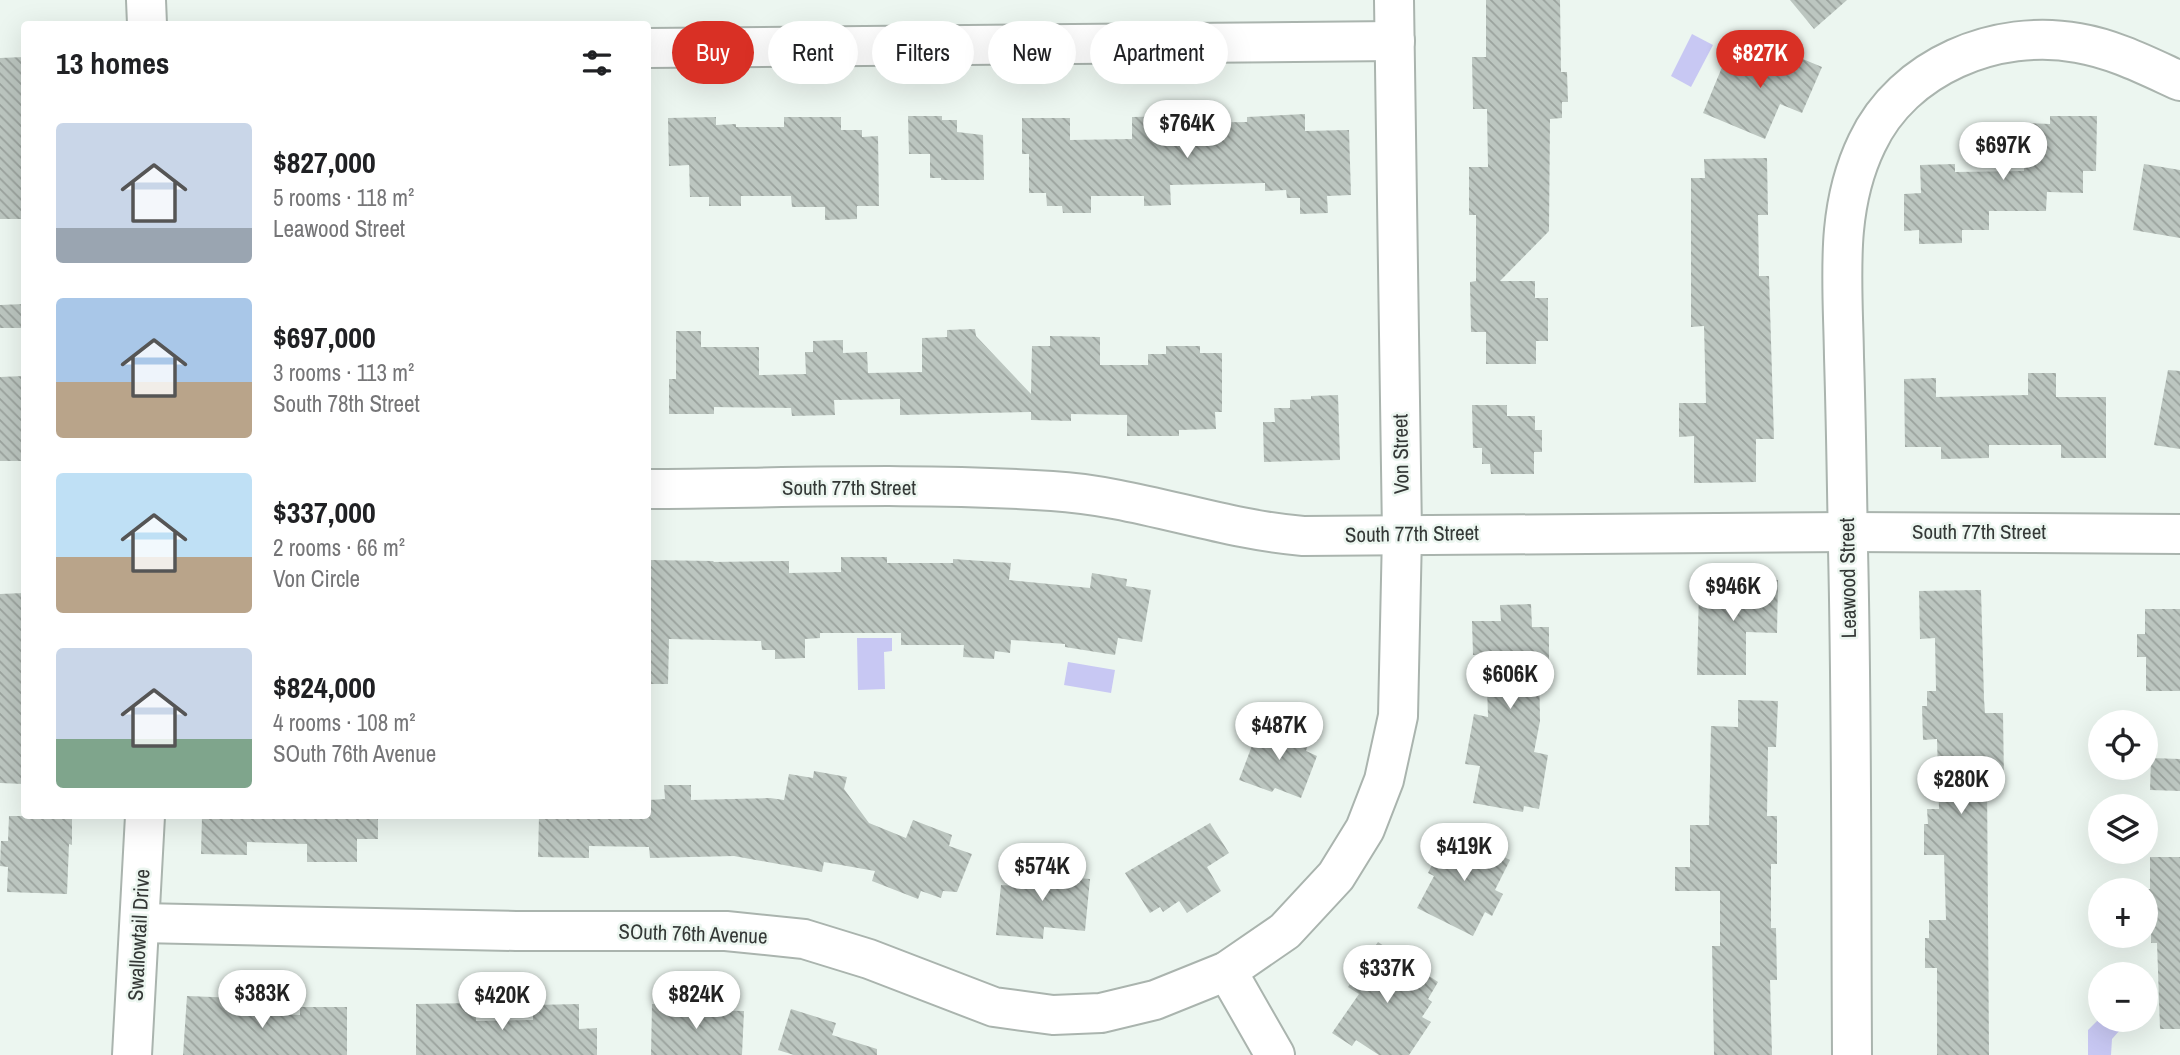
<!DOCTYPE html>
<meta charset="utf-8">
<style>
:root{--surface:#fff;--page:#f2f2f2;--text:#202124;--muted:#757577;--accent:#d93025}
body{margin:0;font-family:"Archivo Narrow",sans-serif;background:var(--page);color:var(--text);height:100vh;display:flex;flex-direction:column;font-size:26px;white-space:nowrap}
*{box-sizing:border-box;margin:0}
p{font-size:23px;color:var(--muted)}
.icon{flex:none;width:38px;height:38px;fill:none;stroke:currentColor;stroke-width:2;stroke-linecap:round;stroke-linejoin:round}
.map{position:relative;flex:1;overflow:hidden}
.sheet{position:absolute;left:21px;top:21px;width:630px;height:798px;display:flex;flex-direction:column;background:var(--surface);border-radius:7px;box-shadow:0 7px 28px #0002}
.sheet>*{flex:none}
.hud{position:absolute;left:672px;top:21px;width:665px;height:63px;display:flex;gap:14px}
.buttons{position:absolute;left:2088px;top:710px;display:grid;gap:14px}
.buttons a{display:grid;place-items:center;width:70px;height:70px;border-radius:50%;background:var(--surface);box-shadow:0 7px 28px #0002;font-size:35px}
.price{position:absolute;translate:-50% -60px;padding:0 16px;border-radius:24px;background:#fff;color:#222;font-size:23px;line-height:46px;filter:drop-shadow(0 2px 4px #0008)}
.price::after{content:'';position:absolute;left:50%;top:42px;width:21px;height:16px;margin-left:-10px;background:inherit;clip-path:polygon(0 0,100% 0,50% 100%)}
.price.on{background:var(--accent);color:#fff}
ul{padding:0;list-style:none}
li{display:flex;align-items:center;gap:21px;height:175px;padding:0 35px}
li span{display:grid;place-items:center;flex:none;width:196px;height:140px;border-radius:7px;color:#555}
li>.icon{margin-inline-start:auto}
span .icon{width:84px;height:84px;fill:#fffc;stroke-width:1}
li b{font-size:30px}
h2{display:flex;justify-content:space-between;align-items:center;height:84px;padding:0 35px;font-size:30px}
.pill{padding:0 24px;border-radius:32px;background:var(--surface);box-shadow:0 7px 28px #0002;font-size:24px;line-height:63px}
.pill.on{background:var(--accent);color:#fff}
.map>svg:first-child{display:block}
.water{fill:#c8c8f3}
.building{fill:url(#building-back-hatch)}
.lines{fill:none;stroke-linecap:round;stroke-linejoin:round}
.minor-casing{stroke:#aab4ae;stroke-width:42}
.minor{stroke:#fff;stroke-width:38}
.labels{text-anchor:middle;stroke-width:5;stroke-linejoin:round;paint-order:stroke}
.street-label{font-size:21px;fill:#343836;stroke:#ecf6f0}
</style>
<div class="map">
<svg width="2180" height="1055" viewBox="0 0 2180 1055">
<defs>
<pattern id="building-back-hatch" width="6" height="6" patternUnits="userSpaceOnUse" patternTransform="scale(1.75)"><rect width="6" height="6" fill="#bcc6c0"/><path d="M-1 5l2 2M0 0l6 6M5-1l2 2" fill="none" stroke="#9aa29d"/></pattern>
</defs>
<rect width="100%" height="100%" fill="#ecf6f0"/>
<!-- water -->
<g class="water">
<path d="M 1692,34 L 1713,45 L 1691,87 L 1671,76 Z"/>
<path d="M 857,638 L 892,638 L 892,651 L 884,652 L 885,689 L 858,690 Z"/>
<path d="M 1068,662 L 1115,670 L 1111,693 L 1064,685 Z"/>
<path d="M 2100,1018 L 2100,1020 L 2121,1020 L 2120,1030 L 2112,1039 L 2111,1055 L 2088,1055 L 2088,1030 Z"/>
</g>
<!-- building -->
<g class="building">
<path d="M 1486,0 L 1560,0 L 1561,72 L 1567,72 L 1568,102 L 1562,102 L 1562,118 L 1550,119 L 1549,231 L 1500,281 L 1535,281 L 1535,298 L 1548,298 L 1548,341 L 1536,341 L 1536,364 L 1486,364 L 1486,332 L 1471,332 L 1470,282 L 1476,281 L 1476,215 L 1469,215 L 1469,167 L 1488,167 L 1487,109 L 1473,109 L 1472,57 L 1486,57 Z"/>
<path d="M 1790,0 L 1847,0 L 1814,29 Z"/>
<path d="M 1774,47 L 1822,67 L 1802,113 L 1780,104 L 1765,139 L 1703,113 L 1730,48 L 1767,64 Z"/>
<path d="M 24,57 L 24,219 L 0,219 L 0,58 Z"/>
<path d="M 1305,114 L 1305,131 L 1349,130 L 1351,195 L 1327,196 L 1328,213 L 1300,214 L 1300,198 L 1287,198 L 1286,190 L 1265,191 L 1265,183 L 1170,185 L 1171,205 L 1144,206 L 1144,196 L 1091,196 L 1091,213 L 1063,213 L 1062,206 L 1047,206 L 1046,193 L 1029,193 L 1029,154 L 1022,154 L 1022,118 L 1070,118 L 1070,140 L 1132,139 L 1132,117 L 1181,116 L 1181,123 L 1247,122 L 1247,117 Z"/>
<path d="M 908,116 L 942,116 L 942,120 L 957,120 L 957,132 L 983,135 L 984,180 L 941,180 L 941,178 L 930,178 L 930,154 L 909,154 Z"/>
<path d="M 2050,116 L 2097,116 L 2096,171 L 2083,171 L 2083,193 L 2047,192 L 2046,211 L 1989,211 L 1989,230 L 1962,230 L 1962,243 L 1919,244 L 1919,230 L 1904,231 L 1904,194 L 1921,193 L 1920,165 L 1955,164 L 1955,172 L 2024,171 L 2025,123 L 2050,124 Z"/>
<path d="M 716,117 L 716,125 L 736,124 L 736,127 L 784,127 L 784,117 L 841,117 L 841,130 L 862,130 L 862,137 L 878,136 L 879,206 L 857,206 L 857,219 L 825,220 L 825,207 L 792,207 L 791,196 L 741,196 L 741,206 L 709,206 L 709,197 L 690,197 L 689,165 L 669,166 L 668,118 Z"/>
<path d="M 1767,158 L 1768,215 L 1758,215 L 1759,276 L 1769,276 L 1774,439 L 1756,439 L 1756,482 L 1694,483 L 1694,436 L 1679,437 L 1679,403 L 1706,403 L 1704,326 L 1691,327 L 1691,178 L 1705,178 L 1704,159 Z"/>
<path d="M 2144,164 L 2180,170 L 2180,238 L 2133,230 Z"/>
<path d="M 24,304 L 24,328 L 0,328 L 0,305 Z"/>
<path d="M 975,329 L 976,336 L 1031,394 L 1032,346 L 1050,346 L 1050,336 L 1100,337 L 1100,365 L 1148,365 L 1148,354 L 1166,354 L 1166,346 L 1200,346 L 1200,353 L 1222,353 L 1222,412 L 1215,412 L 1216,429 L 1179,430 L 1179,436 L 1127,436 L 1127,415 L 1071,414 L 1071,421 L 1031,420 L 1031,412 L 900,415 L 900,399 L 834,400 L 835,415 L 792,416 L 791,408 L 714,407 L 714,414 L 669,414 L 669,379 L 676,379 L 676,331 L 701,331 L 701,347 L 759,347 L 759,375 L 806,374 L 805,352 L 813,352 L 813,341 L 843,340 L 843,353 L 867,352 L 868,373 L 922,372 L 922,338 L 947,337 L 947,330 Z"/>
<path d="M 2168,370 L 2180,371 L 2180,449 L 2154,445 Z"/>
<path d="M 2028,373 L 2056,373 L 2056,397 L 2106,397 L 2106,458 L 2061,458 L 2061,445 L 1989,445 L 1989,458 L 1941,459 L 1941,447 L 1905,447 L 1904,379 L 1936,378 L 1936,397 L 2028,395 Z"/>
<path d="M 24,376 L 24,461 L 0,461 L 0,377 Z"/>
<path d="M 1338,395 L 1340,460 L 1264,462 L 1263,422 L 1275,422 L 1274,408 L 1290,408 L 1290,400 L 1311,399 L 1311,396 Z"/>
<path d="M 1472,405 L 1507,405 L 1507,416 L 1535,416 L 1535,430 L 1542,430 L 1542,452 L 1534,452 L 1534,474 L 1491,474 L 1490,464 L 1482,464 L 1482,448 L 1473,448 Z"/>
<path d="M 841,557 L 887,557 L 887,563 L 953,563 L 953,559 L 1011,563 L 1009,580 L 1090,588 L 1092,573 L 1127,579 L 1126,586 L 1151,590 L 1142,642 L 1118,638 L 1115,655 L 1065,647 L 1065,644 L 1011,640 L 1010,653 L 995,651 L 994,659 L 963,657 L 964,645 L 901,645 L 901,633 L 820,633 L 820,638 L 805,639 L 805,658 L 775,659 L 775,650 L 762,650 L 761,641 L 669,639 L 668,684 L 648,684 L 648,560 L 714,561 L 713,562 L 789,561 L 789,573 L 841,572 Z"/>
<path d="M 1718,578 L 1778,580 L 1777,633 L 1746,632 L 1746,675 L 1697,675 L 1699,589 L 1718,590 Z"/>
<path d="M 1981,590 L 1984,699 L 1985,713 L 2003,713 L 2004,780 L 1987,781 L 1989,1055 L 1937,1055 L 1937,968 L 1925,968 L 1925,938 L 1929,938 L 1929,920 L 1946,920 L 1944,855 L 1924,855 L 1924,824 L 1928,824 L 1927,809 L 1939,809 L 1937,739 L 1923,740 L 1922,706 L 1927,706 L 1927,691 L 1936,691 L 1935,638 L 1920,639 L 1919,591 Z"/>
<path d="M 24,593 L 24,784 L 0,783 L 0,594 Z"/>
<path d="M 1531,604 L 1532,627 L 1549,627 L 1549,663 L 1539,663 L 1540,721 L 1534,752 L 1548,755 L 1539,809 L 1524,806 L 1523,812 L 1473,803 L 1480,766 L 1465,764 L 1474,714 L 1488,717 L 1486,655 L 1473,655 L 1472,621 L 1501,621 L 1500,605 Z"/>
<path d="M 2145,609 L 2180,609 L 2180,691 L 2146,691 L 2146,657 L 2137,657 L 2137,634 L 2145,634 Z"/>
<path d="M 1738,700 L 1778,701 L 1776,747 L 1768,747 L 1767,816 L 1777,816 L 1777,864 L 1771,864 L 1771,928 L 1776,928 L 1777,980 L 1770,980 L 1772,1055 L 1714,1055 L 1712,946 L 1720,946 L 1720,891 L 1675,891 L 1675,867 L 1690,867 L 1690,825 L 1709,825 L 1711,726 L 1738,727 Z"/>
<path d="M 1261,722 L 1309,741 L 1306,751 L 1317,756 L 1301,798 L 1275,788 L 1272,792 L 1239,780 Z"/>
<path d="M 2151,758 L 2180,759 L 2180,791 L 2150,790 Z"/>
<path d="M 814,771 L 847,777 L 844,789 L 869,823 L 906,838 L 913,820 L 952,835 L 949,846 L 972,854 L 957,892 L 943,891 L 941,898 L 921,891 L 918,899 L 872,881 L 875,871 L 824,862 L 822,872 L 734,856 L 650,858 L 649,847 L 589,846 L 589,858 L 538,857 L 539,816 L 649,816 L 649,800 L 665,799 L 664,785 L 691,785 L 691,800 L 770,798 L 784,800 L 789,774 L 813,778 Z"/>
<path d="M 9,816 L 72,816 L 72,845 L 69,844 L 67,894 L 7,892 L 8,867 L 0,866 L 1,841 L 8,841 Z"/>
<path d="M 202,816 L 378,816 L 378,839 L 357,839 L 357,862 L 307,862 L 307,844 L 247,842 L 247,855 L 201,854 Z"/>
<path d="M 1210,823 L 1229,853 L 1207,867 L 1221,891 L 1187,913 L 1179,901 L 1163,912 L 1160,907 L 1150,913 L 1125,873 Z"/>
<path d="M 1449,830 L 1510,860 L 1495,890 L 1503,894 L 1492,916 L 1485,912 L 1473,936 L 1417,908 L 1434,876 L 1428,873 Z"/>
<path d="M 1020,857 L 1044,860 L 1042,875 L 1090,879 L 1085,931 L 1044,927 L 1043,939 L 996,935 L 1001,885 L 1017,886 Z"/>
<path d="M 2150,857 L 2180,857 L 2180,1029 L 2160,1029 L 2157,943 L 2151,943 L 2151,913 L 2146,913 L 2146,889 L 2150,889 Z"/>
<path d="M 1378,942 L 1438,982 L 1428,999 L 1432,1002 L 1422,1017 L 1431,1022 L 1409,1055 L 1379,1055 L 1356,1040 L 1352,1046 L 1332,1033 L 1359,994 L 1348,987 Z"/>
<path d="M 187,996 L 238,998 L 237,1012 L 300,1015 L 300,1007 L 347,1007 L 347,1055 L 183,1055 Z"/>
<path d="M 476,1003 L 476,1021 L 533,1020 L 533,1005 L 579,1004 L 579,1029 L 597,1028 L 597,1055 L 416,1055 L 416,1004 Z"/>
<path d="M 652,1004 L 696,1005 L 698,1010 L 744,1011 L 742,1055 L 651,1055 Z"/>
<path d="M 791,1009 L 836,1023 L 832,1035 L 877,1049 L 877,1055 L 794,1055 L 778,1050 Z"/>
</g>
<g class="lines">
<defs>
<g id="minor">
<path d="M 146,0 L 147,24"/>
<path d="M 648,48 L 1395,41"/>
<path d="M 648,489 C 782,488 918,482 1052,491 C 1137,496 1218,529 1303,536 L 1848,532 L 2180,534"/>
<path d="M 140,923 L 516,931 L 726,931 L 804,939 L 869,959 L 994,1007 L 1053,1015 L 1101,1013 L 1155,1000 L 1227,971 L 1285,931 L 1336,876 L 1365,829 L 1384,780 L 1398,716 L 1402,534 L 1394,0"/>
<path d="M 1227,971 L 1275,1055"/>
<path d="M 132,1055 L 145,816"/>
<path d="M 1852,1055 C 1851,886 1852,717 1848,549 C 1847,485 1846,421 1844,357 C 1843,283 1834,211 1867,143 C 1903,66 1997,28 2078,43 C 2114,49 2147,66 2180,81"/>
</g>
</defs>
<!-- minor casing -->
<use href="#minor" class="minor-casing"/>
<!-- minor -->
<use href="#minor" class="minor"/>
</g>
<g class="labels">
<!-- street labels -->
<g class="street-label">
<text transform="translate(1401 454) rotate(-91)" y="7">Von Street</text>
<text x="849" y="495">South 77th Street</text>
<text x="1979" y="539">South 77th Street</text>
<text transform="translate(1412 534) rotate(-1)" y="7">South 77th Street</text>
<text transform="translate(1848 578) rotate(-91)" y="7">Leawood Street</text>
<text transform="translate(693 934) rotate(2)" y="7">SOuth 76th Avenue</text>
<text transform="translate(139 935) rotate(-87)" y="7">Swallowtail Drive</text>
</g>
</g>
</svg>
<div class="buttons">
<a><svg class="icon" aria-label="locate" viewBox="0 0 24 24"><circle cx="12" cy="12" r="6"/><path d="M12 2v4M12 18v4M2 12h4M18 12h4"/></svg></a>
<a><svg class="icon" aria-label="layers" viewBox="0 0 24 24"><path d="M12 4l9 5-9 5-9-5zM3 14l9 5 9-5"/></svg></a>
<a>+</a>
<a>−</a>
</div>
<b class="price on" style="left:1760px;top:90px">$827K</b>
<b class="price" style="left:1187px;top:160px">$764K</b>
<b class="price" style="left:2003px;top:182px">$697K</b>
<b class="price" style="left:1733px;top:623px">$946K</b>
<b class="price" style="left:1510px;top:711px">$606K</b>
<b class="price" style="left:1279px;top:762px">$487K</b>
<b class="price" style="left:1961px;top:816px">$280K</b>
<b class="price" style="left:1464px;top:883px">$419K</b>
<b class="price" style="left:1042px;top:903px">$574K</b>
<b class="price" style="left:1387px;top:1005px">$337K</b>
<b class="price" style="left:262px;top:1030px">$383K</b>
<b class="price" style="left:696px;top:1031px">$824K</b>
<b class="price" style="left:502px;top:1032px">$420K</b>
<div class="hud">
<a class="pill on">Buy</a>
<a class="pill">Rent</a>
<a class="pill">Filters</a>
<a class="pill">New</a>
<a class="pill">Apartment</a>
</div>
<section class="sheet">
<h2>13 homes<svg class="icon" aria-label="filters" viewBox="0 0 24 24"><path d="M4 7h16M4 17h16"/><circle cx="9" cy="7" r="2"/><circle cx="15" cy="17" r="2"/></svg></h2>
<ul>
<li><span style="background:linear-gradient(#c9d6e8 75%,#9aa5b1 0)"><svg class="icon" aria-label="home" viewBox="0 0 24 24"><path d="M3 11l9-7 9 7M6 9v11h12V9"/></svg></span><div><b>$827,000</b><p>5 rooms · 118 m²</p><p>Leawood Street</p></div></li>
<li><span style="background:linear-gradient(#a9c7e8 60%,#b9a48a 0)"><svg class="icon" aria-label="home" viewBox="0 0 24 24"><path d="M3 11l9-7 9 7M6 9v11h12V9"/></svg></span><div><b>$697,000</b><p>3 rooms · 113 m²</p><p>South 78th Street</p></div></li>
<li><span style="background:linear-gradient(#bfe0f5 60%,#b9a48a 0)"><svg class="icon" aria-label="home" viewBox="0 0 24 24"><path d="M3 11l9-7 9 7M6 9v11h12V9"/></svg></span><div><b>$337,000</b><p>2 rooms · 66 m²</p><p>Von Circle</p></div></li>
<li><span style="background:linear-gradient(#c9d6e8 65%,#7fa58c 0)"><svg class="icon" aria-label="home" viewBox="0 0 24 24"><path d="M3 11l9-7 9 7M6 9v11h12V9"/></svg></span><div><b>$824,000</b><p>4 rooms · 108 m²</p><p>SOuth 76th Avenue</p></div></li>
</ul>
</section>
</div>
